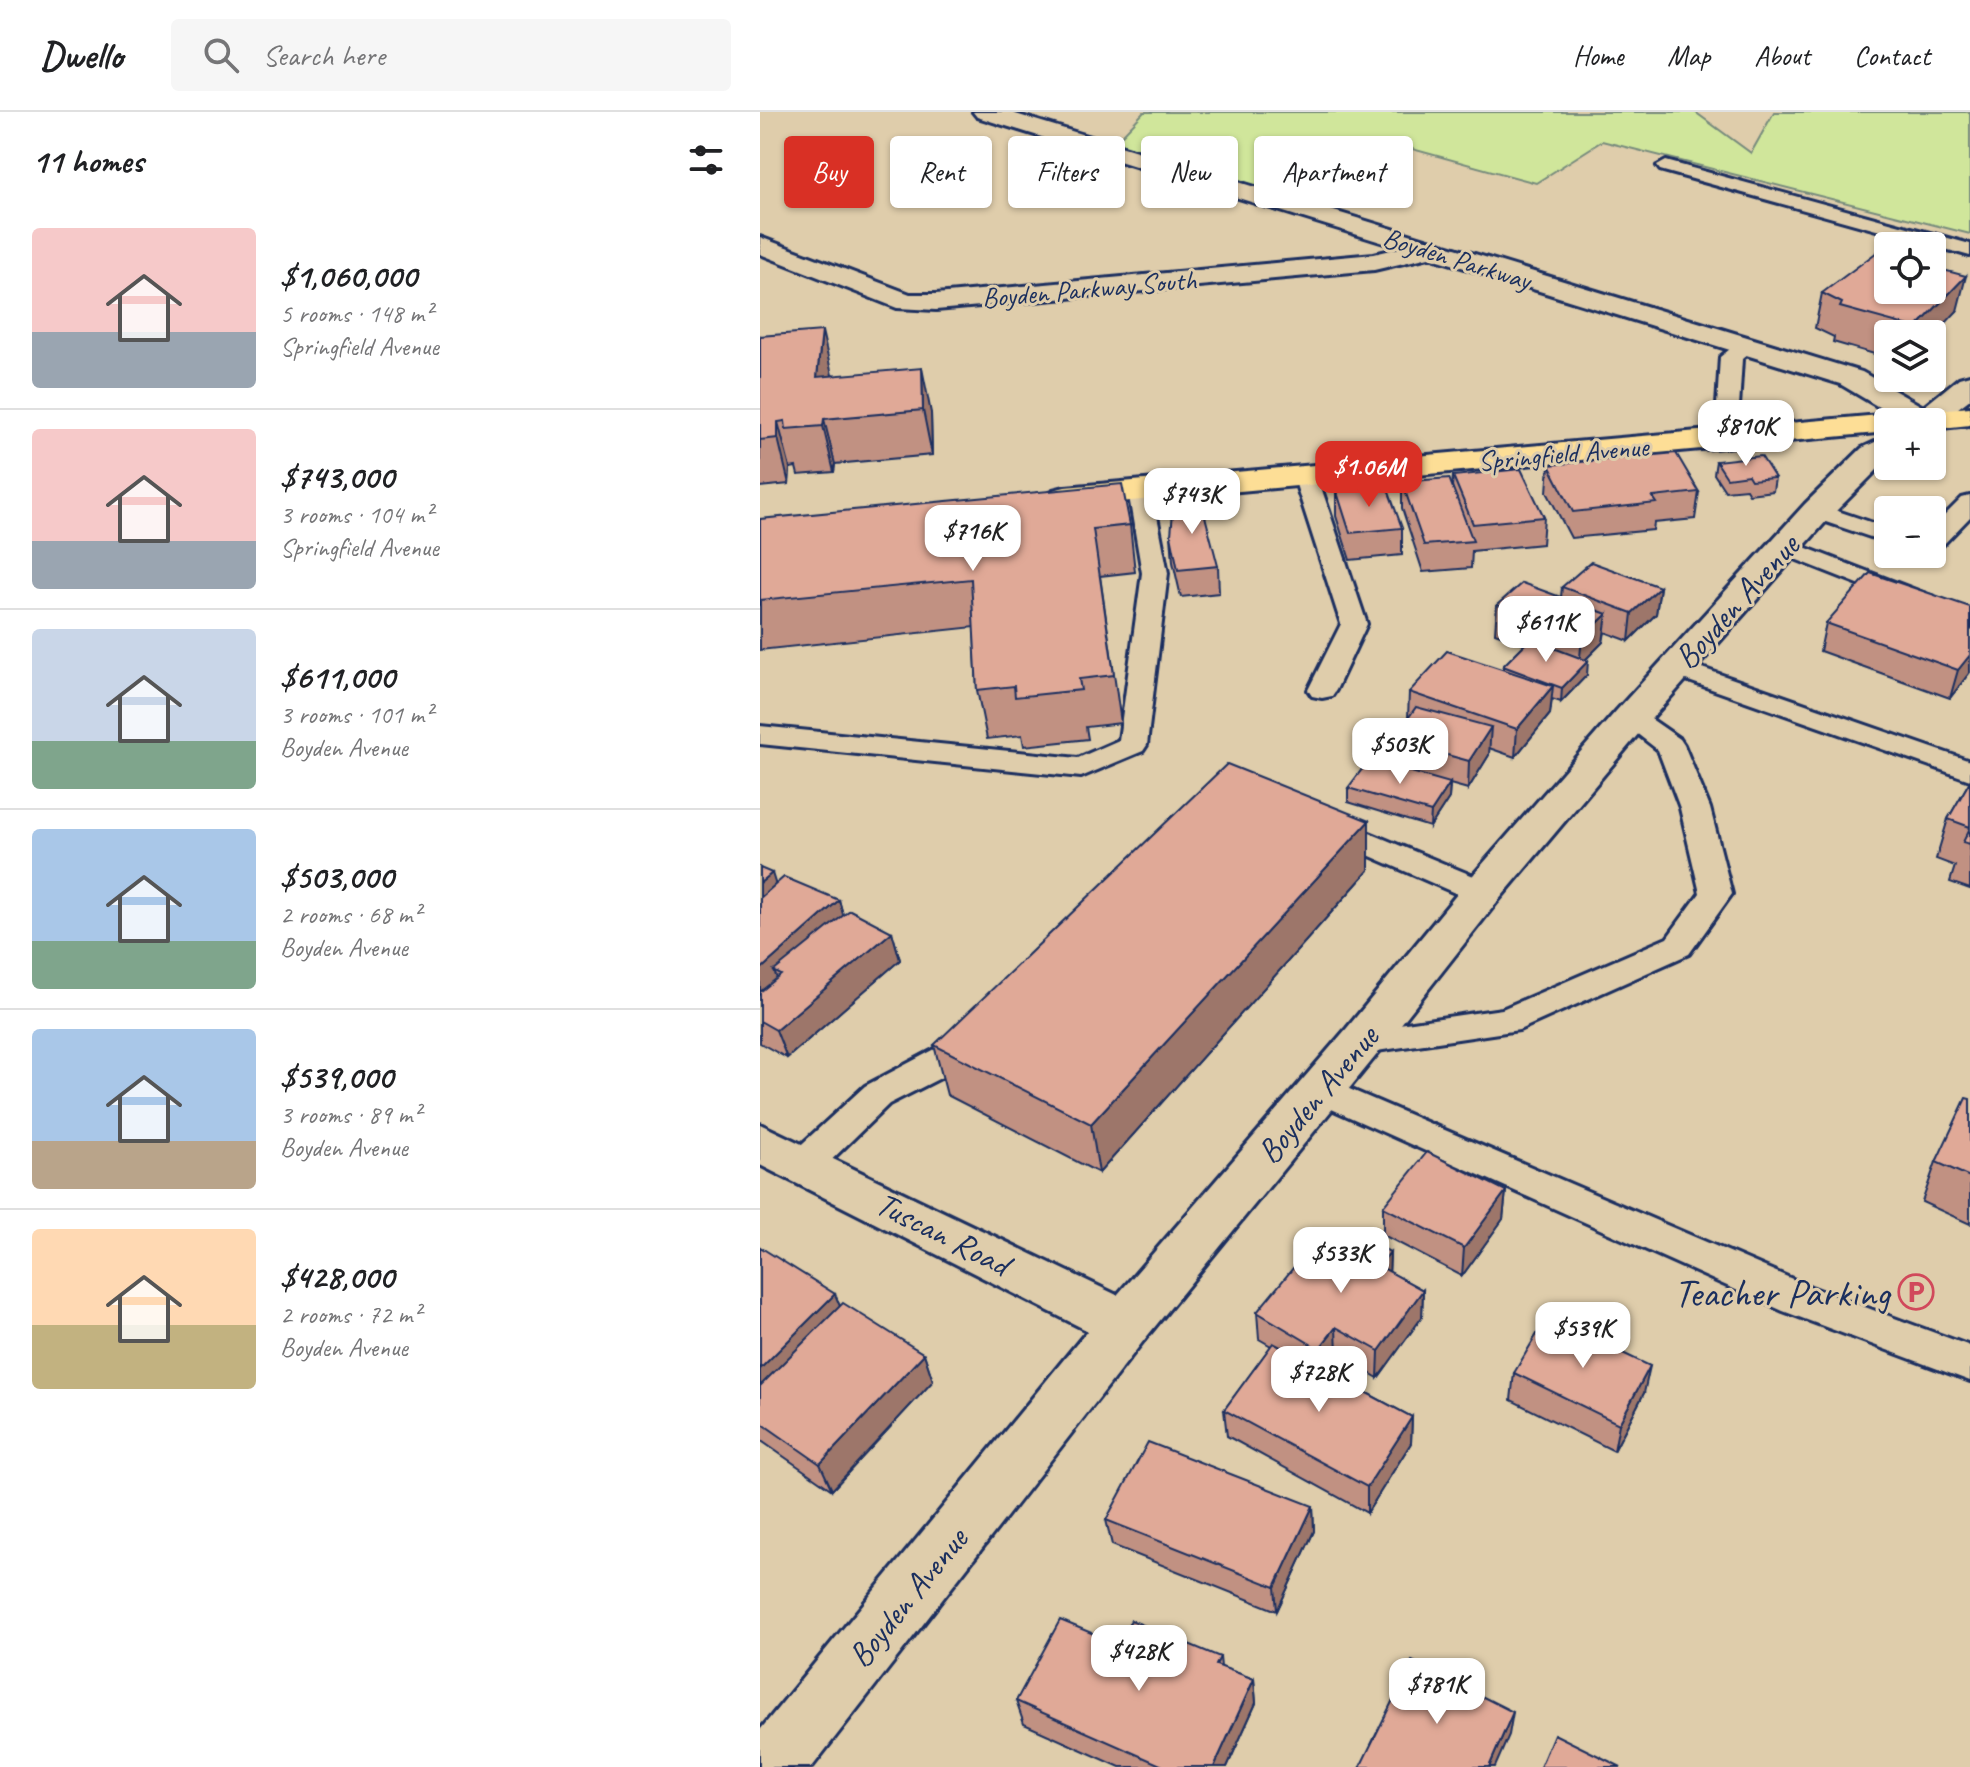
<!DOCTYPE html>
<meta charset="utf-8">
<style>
:root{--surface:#fff;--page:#f6f6f6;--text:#202124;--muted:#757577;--line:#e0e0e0;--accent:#d93025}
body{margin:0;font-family:Caveat,sans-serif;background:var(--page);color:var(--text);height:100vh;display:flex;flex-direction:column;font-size:30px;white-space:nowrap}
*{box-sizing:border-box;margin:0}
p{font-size:26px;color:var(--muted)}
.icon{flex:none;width:44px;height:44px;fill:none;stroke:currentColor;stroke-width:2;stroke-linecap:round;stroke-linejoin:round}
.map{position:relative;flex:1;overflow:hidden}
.details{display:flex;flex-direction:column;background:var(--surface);width:760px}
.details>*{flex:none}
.banner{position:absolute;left:24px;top:24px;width:760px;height:72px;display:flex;gap:16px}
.buttons{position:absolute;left:1114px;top:120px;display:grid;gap:16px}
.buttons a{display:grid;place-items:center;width:72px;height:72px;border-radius:8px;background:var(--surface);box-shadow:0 2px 6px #0004;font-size:40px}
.price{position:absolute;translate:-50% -68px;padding:0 18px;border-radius:16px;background:#fff;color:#222;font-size:26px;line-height:52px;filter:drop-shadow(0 2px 4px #0008)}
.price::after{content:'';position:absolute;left:50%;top:48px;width:24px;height:18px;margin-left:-12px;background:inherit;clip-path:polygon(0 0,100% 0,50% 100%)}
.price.on{background:var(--accent);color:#fff}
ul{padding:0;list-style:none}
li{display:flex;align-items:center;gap:24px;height:200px;padding:0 32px}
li+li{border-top:2px solid var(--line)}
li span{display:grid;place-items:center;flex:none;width:224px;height:160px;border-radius:8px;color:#555}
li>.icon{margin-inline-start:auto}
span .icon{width:96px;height:96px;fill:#fffc;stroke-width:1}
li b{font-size:34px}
h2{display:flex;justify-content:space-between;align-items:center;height:96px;padding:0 32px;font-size:34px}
.chip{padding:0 28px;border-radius:8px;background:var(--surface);box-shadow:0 2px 6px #0004;font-size:28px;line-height:72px}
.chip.on{background:var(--accent);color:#fff}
header{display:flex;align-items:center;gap:48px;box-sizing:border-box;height:112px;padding:0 40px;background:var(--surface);border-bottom:2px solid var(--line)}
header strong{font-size:38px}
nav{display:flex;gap:44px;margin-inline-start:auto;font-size:28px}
.search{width:560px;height:72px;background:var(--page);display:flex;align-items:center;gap:20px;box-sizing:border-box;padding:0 28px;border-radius:8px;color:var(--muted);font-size:30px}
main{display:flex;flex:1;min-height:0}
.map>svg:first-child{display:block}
.green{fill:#d0e69b;stroke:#768a7c;stroke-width:2}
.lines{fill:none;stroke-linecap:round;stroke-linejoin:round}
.lane-casing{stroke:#1b2f5e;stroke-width:6}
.street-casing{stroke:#1b2f5e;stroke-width:6}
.secondary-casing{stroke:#1b2f5e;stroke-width:6}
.primary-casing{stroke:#1b2f5e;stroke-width:6}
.lane{fill:#dfcdab;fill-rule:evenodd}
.street{fill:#dfcdab;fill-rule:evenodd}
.secondary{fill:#dfcdab;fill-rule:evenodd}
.primary{fill:#fdde96;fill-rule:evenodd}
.wall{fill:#c19182;stroke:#1b2f5e;stroke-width:2}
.shaded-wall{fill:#9d766a;stroke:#1b2f5e;stroke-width:2}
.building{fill:#e0a997;stroke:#1b2f5e;stroke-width:2}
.labels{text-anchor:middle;stroke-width:6;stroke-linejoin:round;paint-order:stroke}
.far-street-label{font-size:28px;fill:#1b2f5e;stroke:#dfcdab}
.street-label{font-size:34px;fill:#1b2f5e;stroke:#dfcdab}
.near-poi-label{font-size:40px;fill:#1b2f5e;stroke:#dfcdab;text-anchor:end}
</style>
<header>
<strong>Dwello</strong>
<div class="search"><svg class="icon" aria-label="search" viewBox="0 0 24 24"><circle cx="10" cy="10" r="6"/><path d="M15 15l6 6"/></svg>Search here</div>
<nav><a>Home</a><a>Map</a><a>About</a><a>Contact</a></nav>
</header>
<main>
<section class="details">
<h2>11 homes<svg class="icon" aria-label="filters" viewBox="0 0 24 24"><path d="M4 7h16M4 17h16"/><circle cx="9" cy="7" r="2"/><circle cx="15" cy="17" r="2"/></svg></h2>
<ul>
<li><span style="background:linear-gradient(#f6c9c9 65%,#9aa5b1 0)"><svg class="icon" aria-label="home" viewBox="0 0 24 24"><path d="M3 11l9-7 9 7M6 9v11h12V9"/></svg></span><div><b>$1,060,000</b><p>5 rooms · 148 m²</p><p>Springfield Avenue</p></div></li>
<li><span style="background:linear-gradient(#f6c9c9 70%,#9aa5b1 0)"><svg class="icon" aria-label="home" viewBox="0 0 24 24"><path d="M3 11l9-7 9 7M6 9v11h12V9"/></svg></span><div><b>$743,000</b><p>3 rooms · 104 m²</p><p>Springfield Avenue</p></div></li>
<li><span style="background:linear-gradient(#c9d6e8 70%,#7fa58c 0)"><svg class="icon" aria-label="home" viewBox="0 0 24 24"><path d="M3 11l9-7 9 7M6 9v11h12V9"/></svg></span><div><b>$611,000</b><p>3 rooms · 101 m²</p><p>Boyden Avenue</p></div></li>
<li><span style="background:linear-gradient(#a9c7e8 70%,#7fa58c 0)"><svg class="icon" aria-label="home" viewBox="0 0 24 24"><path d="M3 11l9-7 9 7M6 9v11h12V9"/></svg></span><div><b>$503,000</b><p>2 rooms · 68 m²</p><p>Boyden Avenue</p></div></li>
<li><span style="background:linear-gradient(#a9c7e8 70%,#b9a48a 0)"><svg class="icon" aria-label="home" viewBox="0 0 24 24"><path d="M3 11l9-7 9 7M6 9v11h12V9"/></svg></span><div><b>$539,000</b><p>3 rooms · 89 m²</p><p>Boyden Avenue</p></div></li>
<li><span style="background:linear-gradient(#ffd9b3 60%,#c2b280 0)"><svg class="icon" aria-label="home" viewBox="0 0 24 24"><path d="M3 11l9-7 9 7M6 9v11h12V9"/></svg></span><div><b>$428,000</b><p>2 rooms · 72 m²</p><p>Boyden Avenue</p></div></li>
</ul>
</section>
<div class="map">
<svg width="1210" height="1655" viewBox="0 0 1210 1655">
<rect width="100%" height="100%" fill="#dfcdab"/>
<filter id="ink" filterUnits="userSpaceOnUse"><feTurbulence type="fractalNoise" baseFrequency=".0125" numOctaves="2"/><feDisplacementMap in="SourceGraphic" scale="16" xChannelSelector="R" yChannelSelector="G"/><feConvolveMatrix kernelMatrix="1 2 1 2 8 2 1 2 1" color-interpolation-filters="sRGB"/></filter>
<g filter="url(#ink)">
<!-- green -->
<path class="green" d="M 384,0 L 935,0 L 991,41 L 1014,0 L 1210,0 L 1210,122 L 842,29 L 776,71 L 627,30 L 515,89 L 348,38 Z"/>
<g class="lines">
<defs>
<g id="lane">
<path d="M 906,49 L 1210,132 L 1210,144 L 900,58 L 897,54 Z"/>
<path d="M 986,228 L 997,234 L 982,247 L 977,326 L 974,331 L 958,331 L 955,326 L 960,245 L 979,230 Z"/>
<path d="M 545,356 L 553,358 L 557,363 L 607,512 L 576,578 L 572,584 L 562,586 L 552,584 L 548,578 L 581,512 L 533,363 L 537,358 Z"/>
<path d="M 380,371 L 388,373 L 392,378 L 408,461 L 387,633 L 383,639 L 321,665 L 0,632 L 0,614 L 318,646 L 359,628 L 382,461 L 368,378 L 372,373 Z"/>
<path d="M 1210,384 L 1210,405 L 1181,435 L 1172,437 L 1172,416 L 1202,386 Z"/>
<path d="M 1057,392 L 1128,416 L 1128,431 L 1048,404 L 1045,399 L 1048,394 Z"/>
<path d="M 1026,428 L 1210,499 L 1210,516 L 1017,440 L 1014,435 L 1017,430 Z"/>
<path d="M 916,547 L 1210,649 L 1210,668 L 906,561 L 902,555 L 906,549 Z"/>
<path d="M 871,597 L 881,600 L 920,627 L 924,633 L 950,696 L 972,782 L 929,842 L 759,918 L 603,941 L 591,937 L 586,928 L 591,919 L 742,897 L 907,826 L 940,781 L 920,696 L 898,638 L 857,606 L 861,600 Z"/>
<path d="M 571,705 L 733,772 L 738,780 L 733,788 L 722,791 L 711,788 L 560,722 L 556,715 L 560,708 Z"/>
<path d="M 215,916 L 227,920 L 232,929 L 227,938 L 206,953 L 129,992 L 57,1062 L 44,1066 L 31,1062 L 26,1052 L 31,1042 L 105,974 Z"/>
<path d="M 559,964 L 1051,1175 L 1210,1234 L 1210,1269 L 1023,1199 L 547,986 L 542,977 L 547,968 Z"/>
</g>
<g id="street">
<path d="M 213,0 L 249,0 L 1102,260 L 1174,301 L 1178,308 L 1172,315 L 1172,310 L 1144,310 L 1080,272 L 669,145 L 614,158 L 176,198 L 137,196 L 0,142 L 0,125 L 150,182 L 176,182 L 614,142 L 640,136 L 217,5 Z"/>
<path d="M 0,1012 L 384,1196 L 392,1212 L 384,1228 L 365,1235 L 346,1228 L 0,1053 Z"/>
</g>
<g id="secondary">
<path d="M 1210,263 L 1210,287 L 1172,316 L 1172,310 L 1145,310 L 1199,266 Z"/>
<path d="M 1128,324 L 1128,347 L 1069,406 L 885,614 L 737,790 L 619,940 L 384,1228 L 52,1655 L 0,1655 L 0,1618 L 346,1196 L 587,916 L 707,770 L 857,598 L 1045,392 L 1102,336 Z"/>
</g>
<path id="primary" d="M 1210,295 L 1210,313 L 1172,317 L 1172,310 L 1128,310 L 1128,320 L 305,395 L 293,392 L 289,385 L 293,378 L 305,375 Z"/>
</defs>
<!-- lane casing -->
<use href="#lane" class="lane-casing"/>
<!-- street casing -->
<use href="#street" class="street-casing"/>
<!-- secondary casing -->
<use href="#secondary" class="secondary-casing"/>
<!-- primary casing -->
<use href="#primary" class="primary-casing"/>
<!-- lane -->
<use href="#lane" class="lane"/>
<!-- street -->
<use href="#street" class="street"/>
<!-- secondary -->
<use href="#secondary" class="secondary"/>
<!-- primary -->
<use href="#primary" class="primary"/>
</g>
<!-- wall -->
<g class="wall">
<path d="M 1062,181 L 1197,199 L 1172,222 L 1128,222 L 1128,246 L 1073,230 L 1074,225 L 1055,216 Z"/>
<path d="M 0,224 L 72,263 L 171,301 L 172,343 L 75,352 L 74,360 L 38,363 L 36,355 L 30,356 L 29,372 L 0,375 Z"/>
<path d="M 956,349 L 1015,366 L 1013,379 L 989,382 L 986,377 L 965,379 L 954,362 Z"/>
<path d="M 789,353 L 939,380 L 935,407 L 894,411 L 893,418 L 811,426 L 787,380 Z"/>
<path d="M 693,364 L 784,405 L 782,432 L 712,439 L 711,456 L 663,460 L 642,396 L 642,370 L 692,375 Z"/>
<path d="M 576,377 L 642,416 L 642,443 L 590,448 L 576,404 Z"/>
<path d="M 0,407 L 370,413 L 375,460 L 340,464 L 361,611 L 326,615 L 328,627 L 264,634 L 262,623 L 227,627 L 217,578 L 214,515 L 0,538 Z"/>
<path d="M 411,423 L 458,454 L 459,481 L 421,485 L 413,450 Z"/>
<path d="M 802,475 L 900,475 L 896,502 L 869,529 L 845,520 L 843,530 L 825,548 L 827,563 L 801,590 L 792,587 L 790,602 L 755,645 L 729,636 L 729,643 L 708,677 L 690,672 L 689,686 L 670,715 L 588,690 L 588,676 L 633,655 L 633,628 L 648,606 L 649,580 L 743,558 L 743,554 L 765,532 L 735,521 L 737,493 L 801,485 Z"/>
<path d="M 1210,495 L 1210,560 L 1190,586 L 1060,539 L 1066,511 Z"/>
<path d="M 1210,669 L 1210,777 L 1190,770 L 1195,754 L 1176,747 L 1188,707 Z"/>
<path d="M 609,709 L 609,758 L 339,1061 L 187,983 L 174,933 Z"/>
<path d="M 0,756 L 16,772 L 79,788 L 83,803 L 132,820 L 140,848 L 27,946 L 0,931 Z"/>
<path d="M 1210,987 L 1210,1112 L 1162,1090 L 1176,1050 Z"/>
<path d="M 746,1079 L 743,1107 L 702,1164 L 623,1123 L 623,1095 Z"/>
<path d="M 0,1135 L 80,1194 L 164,1242 L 173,1269 L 72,1378 L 0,1328 Z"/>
<path d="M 592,1139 L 630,1140 L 629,1160 L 663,1178 L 662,1205 L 618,1266 L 577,1242 L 564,1258 L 652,1305 L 651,1331 L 607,1401 L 467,1324 L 464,1298 L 511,1234 L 499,1227 L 497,1200 Z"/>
<path d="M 754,1261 L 884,1281 L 854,1339 L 751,1288 Z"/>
<path d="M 553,1394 L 554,1419 L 517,1499 L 352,1433 L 346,1408 Z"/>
<path d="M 358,1532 L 460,1545 L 461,1555 L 494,1567 L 496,1591 L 467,1655 L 360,1655 L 264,1612 L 256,1589 Z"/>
</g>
<!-- shaded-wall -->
<g class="shaded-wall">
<path d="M 1206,164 L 1197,199 L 1172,226 L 1172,222 L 1155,222 L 1156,216 Z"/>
<path d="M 62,219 L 72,263 L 68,306 L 57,265 Z"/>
<path d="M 162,256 L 171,301 L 172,343 L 163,298 Z"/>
<path d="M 64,307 L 75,352 L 74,360 L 63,314 Z"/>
<path d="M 18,310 L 30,356 L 29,372 L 18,326 Z"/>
<path d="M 900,475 L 896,502 L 869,529 L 872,501 Z"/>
<path d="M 847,502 L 843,530 L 819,554 L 822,526 Z"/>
<path d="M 1210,543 L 1210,560 L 1190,586 L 1198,558 Z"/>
<path d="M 828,549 L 827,563 L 801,590 L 802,576 Z"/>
<path d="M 793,574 L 790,602 L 755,645 L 757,617 Z"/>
<path d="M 731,615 L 729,643 L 708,677 L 709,649 Z"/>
<path d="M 690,671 L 689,686 L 670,715 L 671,700 Z"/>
<path d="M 609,709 L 609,758 L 339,1061 L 331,1012 Z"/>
<path d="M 12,761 L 21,790 L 0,808 L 0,771 Z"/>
<path d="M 79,788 L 87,817 L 21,863 L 14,859 L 21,877 L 0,885 L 0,858 Z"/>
<path d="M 132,820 L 140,848 L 27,946 L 16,918 Z"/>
<path d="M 746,1079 L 743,1107 L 702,1164 L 704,1136 Z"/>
<path d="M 630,1140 L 629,1168 L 619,1154 Z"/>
<path d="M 663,1178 L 662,1205 L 618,1266 L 619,1239 Z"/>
<path d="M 75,1182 L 86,1209 L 0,1296 L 0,1257 Z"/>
<path d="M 576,1215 L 577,1242 L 560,1264 L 559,1237 Z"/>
<path d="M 164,1242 L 173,1269 L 72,1378 L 60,1352 Z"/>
<path d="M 890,1254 L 884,1281 L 854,1339 L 859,1312 Z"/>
<path d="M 652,1305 L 651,1331 L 607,1401 L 607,1375 Z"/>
<path d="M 553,1394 L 554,1419 L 517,1499 L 515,1475 Z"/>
<path d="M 494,1567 L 496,1591 L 467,1655 L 454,1655 Z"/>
<path d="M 753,1600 L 749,1623 L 735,1655 L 729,1655 Z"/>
</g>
<!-- building -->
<g class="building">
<path d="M 1117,140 L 1128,143 L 1128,178 L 1172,178 L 1172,155 L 1206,164 L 1156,216 L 1080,195 L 1082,191 L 1062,181 Z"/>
<path d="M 62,219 L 57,265 L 162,256 L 163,298 L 64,307 L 63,314 L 26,317 L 25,309 L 18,310 L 18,326 L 0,328 L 0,224 Z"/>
<path d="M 916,341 L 939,380 L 893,385 L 897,391 L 813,400 L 789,353 Z"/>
<path d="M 1001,344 L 1015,366 L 991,368 L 988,363 L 967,366 L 956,349 Z"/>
<path d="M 761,357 L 784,405 L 713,412 L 693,364 Z"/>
<path d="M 689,366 L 713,429 L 664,433 L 642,370 Z"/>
<path d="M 362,372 L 370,413 L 333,417 L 354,563 L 319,567 L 321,578 L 255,585 L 254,574 L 217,578 L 211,467 L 0,488 L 0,407 Z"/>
<path d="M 626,372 L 642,416 L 590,421 L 576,377 Z"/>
<path d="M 440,385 L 458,454 L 418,458 L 411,423 L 414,388 Z"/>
<path d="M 831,450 L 900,475 L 872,501 L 802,475 Z"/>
<path d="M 1110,461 L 1210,495 L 1210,543 L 1198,558 L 1066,511 Z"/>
<path d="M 762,471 L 847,502 L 822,526 L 737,493 Z"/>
<path d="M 770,527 L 828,549 L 802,576 L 743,554 Z"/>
<path d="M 687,539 L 793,574 L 757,617 L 649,580 Z"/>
<path d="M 656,595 L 731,615 L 709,649 L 633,628 Z"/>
<path d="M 609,648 L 690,671 L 671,700 L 588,676 Z"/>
<path d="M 467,652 L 609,709 L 331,1012 L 174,933 Z"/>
<path d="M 1210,669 L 1210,715 L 1188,707 Z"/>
<path d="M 1210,716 L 1210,732 L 1203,730 Z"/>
<path d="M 0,756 L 12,761 L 0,771 Z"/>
<path d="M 24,765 L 79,788 L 0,858 L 0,786 Z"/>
<path d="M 90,798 L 132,820 L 16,918 L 0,909 L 0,880 L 21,863 L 14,859 Z"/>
<path d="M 1206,986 L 1210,987 L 1210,1065 L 1176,1050 Z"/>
<path d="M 667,1040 L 746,1079 L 704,1136 L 623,1095 Z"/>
<path d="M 561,1122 L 592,1139 L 602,1125 L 630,1140 L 619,1154 L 663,1178 L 619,1239 L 576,1215 L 559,1237 L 497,1200 Z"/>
<path d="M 0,1135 L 75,1182 L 0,1257 Z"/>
<path d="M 83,1191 L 164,1242 L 60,1352 L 0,1310 L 0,1274 Z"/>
<path d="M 787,1205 L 890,1254 L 859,1312 L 754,1261 Z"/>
<path d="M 513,1231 L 652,1305 L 607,1375 L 464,1298 Z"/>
<path d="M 388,1330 L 553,1394 L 515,1475 L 346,1408 Z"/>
<path d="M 300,1508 L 358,1532 L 371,1508 L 460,1545 L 456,1553 L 494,1567 L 454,1655 L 405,1655 L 256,1589 Z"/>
<path d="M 652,1549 L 753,1600 L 729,1655 L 600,1655 Z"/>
<path d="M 794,1622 L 861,1655 L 780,1655 Z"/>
</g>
</g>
<!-- icons -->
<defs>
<symbol id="parking-ring" viewBox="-11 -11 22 22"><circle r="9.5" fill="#dfcdab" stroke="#d1495b" stroke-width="1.5"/><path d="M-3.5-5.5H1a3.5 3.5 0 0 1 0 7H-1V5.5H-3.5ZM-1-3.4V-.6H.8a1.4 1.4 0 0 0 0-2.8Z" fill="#d1495b"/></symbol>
</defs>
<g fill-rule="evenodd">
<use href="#parking-ring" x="1136" y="1160" width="40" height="40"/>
</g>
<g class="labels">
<!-- far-street labels -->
<g class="far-street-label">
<text transform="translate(697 146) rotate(17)" y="10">Boyden Parkway</text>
<text transform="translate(329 176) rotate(-5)" y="10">Boyden Parkway South</text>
<text transform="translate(803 341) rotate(-5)" y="10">Springfield Avenue</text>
</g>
<!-- street labels -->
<g class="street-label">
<text transform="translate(976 489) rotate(-48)" y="12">Boyden Avenue</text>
<text transform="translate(557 982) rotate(-50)" y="12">Boyden Avenue</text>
<text transform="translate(183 1121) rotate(27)" y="12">Tuscan Road</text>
<text transform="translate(147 1485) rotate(-51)" y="12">Boyden Avenue</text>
</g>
<!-- near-poi labels -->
<g class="near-poi-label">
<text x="1130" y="1194">Teacher Parking</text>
</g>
</g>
</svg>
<div class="buttons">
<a><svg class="icon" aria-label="locate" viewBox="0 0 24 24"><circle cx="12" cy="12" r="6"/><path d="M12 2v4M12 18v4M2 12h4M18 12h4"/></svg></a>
<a><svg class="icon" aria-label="layers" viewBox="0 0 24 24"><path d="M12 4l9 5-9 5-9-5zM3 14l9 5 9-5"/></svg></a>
<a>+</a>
<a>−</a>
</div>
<b class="price" style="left:986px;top:356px">$810K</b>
<b class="price on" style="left:609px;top:397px">$1.06M</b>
<b class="price" style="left:432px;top:424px">$743K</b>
<b class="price" style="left:213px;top:461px">$716K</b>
<b class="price" style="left:786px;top:552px">$611K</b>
<b class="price" style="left:640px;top:674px">$503K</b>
<b class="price" style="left:581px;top:1183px">$533K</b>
<b class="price" style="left:823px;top:1258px">$539K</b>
<b class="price" style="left:559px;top:1302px">$728K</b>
<b class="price" style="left:379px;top:1581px">$428K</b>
<b class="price" style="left:677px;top:1614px">$781K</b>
<div class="banner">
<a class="chip on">Buy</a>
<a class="chip">Rent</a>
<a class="chip">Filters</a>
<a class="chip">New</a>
<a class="chip">Apartment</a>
</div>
</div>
</main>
